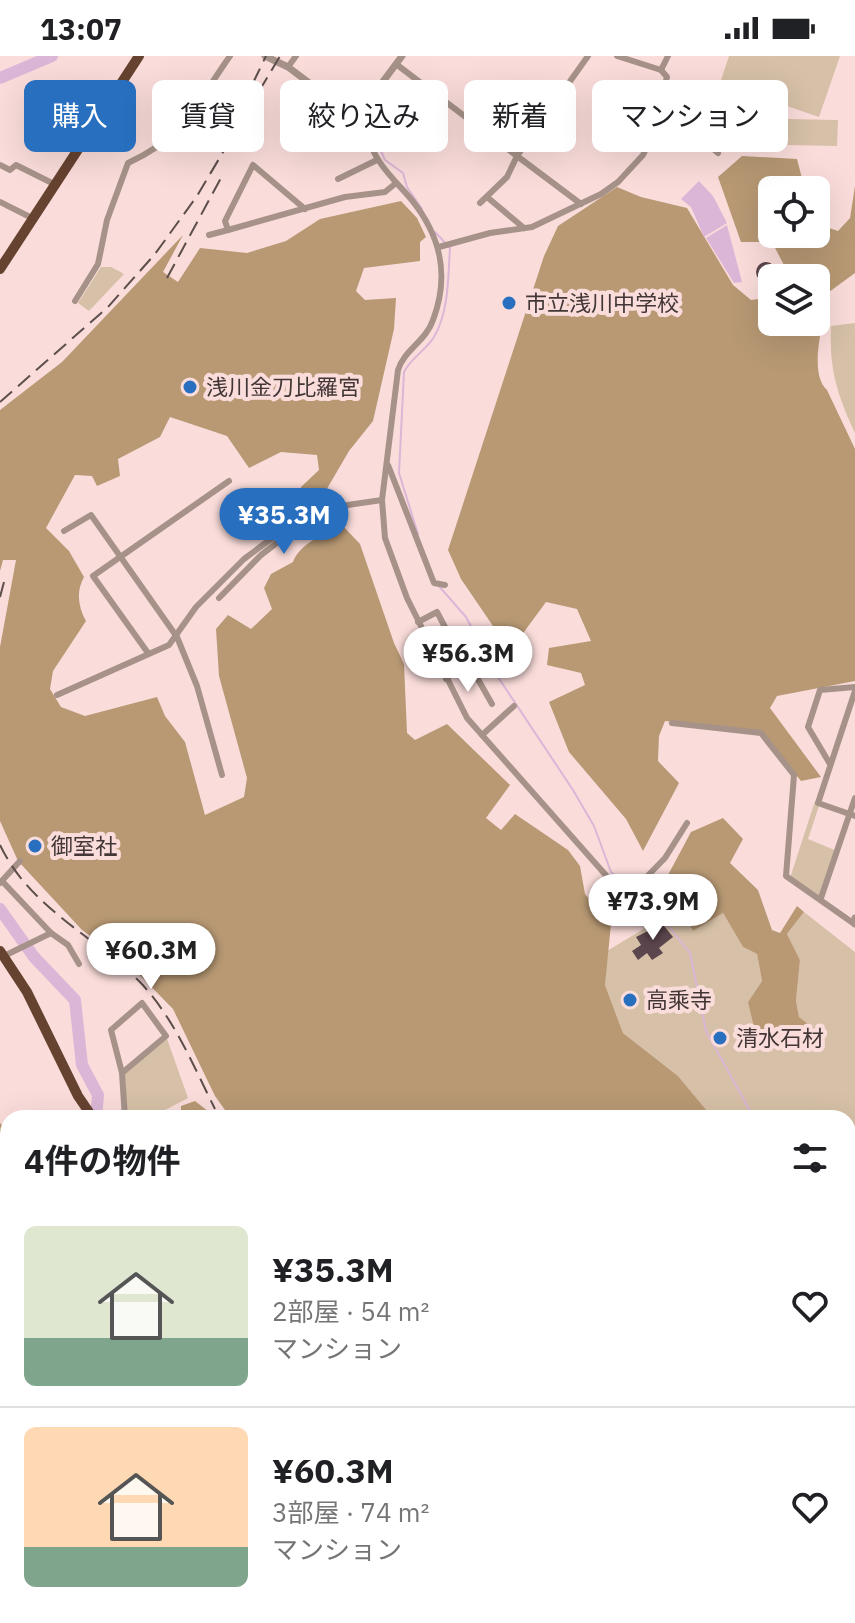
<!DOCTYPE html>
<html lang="ja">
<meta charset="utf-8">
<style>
:root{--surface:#fff;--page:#f6f6f6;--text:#202124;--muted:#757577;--line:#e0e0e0;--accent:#286fbf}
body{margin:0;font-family:"IBM Plex Sans","Noto Sans JP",sans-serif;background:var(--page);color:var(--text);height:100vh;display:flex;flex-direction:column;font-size:30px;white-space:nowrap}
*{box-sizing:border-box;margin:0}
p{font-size:26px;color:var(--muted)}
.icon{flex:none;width:44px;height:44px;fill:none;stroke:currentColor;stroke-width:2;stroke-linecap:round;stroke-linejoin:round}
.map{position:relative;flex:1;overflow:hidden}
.side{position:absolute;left:0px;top:1054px;width:856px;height:514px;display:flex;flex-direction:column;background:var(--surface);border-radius:24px 24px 0 0;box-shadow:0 8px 32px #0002}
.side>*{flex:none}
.guide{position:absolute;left:24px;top:24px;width:808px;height:72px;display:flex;gap:16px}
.fabs{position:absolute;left:758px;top:120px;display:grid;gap:16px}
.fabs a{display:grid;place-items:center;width:72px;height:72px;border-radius:12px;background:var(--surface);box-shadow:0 8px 32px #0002;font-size:40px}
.price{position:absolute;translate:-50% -68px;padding:0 18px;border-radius:28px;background:#fff;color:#222;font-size:26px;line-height:52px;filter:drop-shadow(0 2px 4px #0008)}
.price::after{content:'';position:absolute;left:50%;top:48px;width:24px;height:18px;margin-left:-12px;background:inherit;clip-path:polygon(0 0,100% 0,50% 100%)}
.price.on{background:var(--accent);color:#fff}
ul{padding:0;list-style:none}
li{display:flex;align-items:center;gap:24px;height:200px;padding:0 24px}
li+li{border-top:2px solid var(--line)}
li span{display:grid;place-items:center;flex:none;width:224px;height:160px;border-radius:12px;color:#555}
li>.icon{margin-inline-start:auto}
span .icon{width:96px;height:96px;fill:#fffc;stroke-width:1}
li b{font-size:34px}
h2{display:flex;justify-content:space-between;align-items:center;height:96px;padding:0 24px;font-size:34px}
.pill{padding:0 28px;border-radius:12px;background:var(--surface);box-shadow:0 8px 32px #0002;font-size:28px;line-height:72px}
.pill.on{background:var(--accent);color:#fff}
.status{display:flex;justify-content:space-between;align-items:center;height:56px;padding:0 40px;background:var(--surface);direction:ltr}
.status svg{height:22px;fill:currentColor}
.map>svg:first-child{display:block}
.green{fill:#d6c0a7}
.forest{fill:#b89974}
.water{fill:#dcb6d7}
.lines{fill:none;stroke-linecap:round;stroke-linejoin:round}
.stream{stroke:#dcb6d7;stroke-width:2}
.river{stroke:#dcb6d7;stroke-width:12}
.building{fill:#5c464d}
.trunk-tunnel{stroke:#d5bcba;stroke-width:10;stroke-dasharray:10 5;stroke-linecap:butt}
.minor{stroke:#a69289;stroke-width:6}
.tertiary{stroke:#a69289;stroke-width:7}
.trunk{stroke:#664230;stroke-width:10}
.rail{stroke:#5c4e4d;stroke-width:2;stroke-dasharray:16 8;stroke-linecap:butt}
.poi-dot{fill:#286fbf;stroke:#fadddb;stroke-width:3}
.labels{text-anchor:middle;stroke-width:8;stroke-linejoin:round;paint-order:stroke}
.poi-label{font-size:22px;fill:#423736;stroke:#fadddb;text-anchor:start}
</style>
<div class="status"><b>13:07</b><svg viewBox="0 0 49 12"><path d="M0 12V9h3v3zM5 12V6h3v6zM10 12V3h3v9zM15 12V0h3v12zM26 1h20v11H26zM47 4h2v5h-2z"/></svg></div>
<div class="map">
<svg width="855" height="1567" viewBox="0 0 855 1567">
<rect width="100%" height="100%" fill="#fadddb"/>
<!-- green -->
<g class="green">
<path d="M 729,0 L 840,0 L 819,61 L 720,27 Z"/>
<path d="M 788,63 L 838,64 L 837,90 L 787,89 Z"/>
<path d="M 101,211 L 111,211 L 124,218 L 89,255 L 78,247 Z"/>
<path d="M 855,267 L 855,377 C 837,339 829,313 831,270 Z"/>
<path d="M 815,745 L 820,747 L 808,783 L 837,795 L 821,842 L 790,822 Z"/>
<path d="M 680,851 L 693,875 L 723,857 L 743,891 L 757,898 L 762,925 L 748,946 L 799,961 L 796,945 L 800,904 L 787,878 L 804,856 L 855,896 L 855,1182 L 848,1164 L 848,1062 L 713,1062 L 678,1020 L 623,977 L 605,929 L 607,895 Z"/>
<path d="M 166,980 L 188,1042 L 150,1062 L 125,1062 L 122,1017 Z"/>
</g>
<!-- forest -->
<g class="forest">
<path d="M 742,100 L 797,103 L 805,134 L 772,134 L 772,178 L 816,178 L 816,160 L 820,169 L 838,175 L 850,162 L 855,130 L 855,217 L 829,236 C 825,261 807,316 827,334 L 855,393 L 855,625 L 777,640 L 770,652 L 821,721 L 801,725 L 761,675 L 665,665 L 659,680 L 658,705 L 679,727 L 643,795 L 626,763 L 569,696 L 549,646 L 585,629 L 581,617 L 547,609 L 549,592 L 591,585 L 577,553 L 546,546 L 510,595 L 461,523 L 448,494 L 544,200 L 558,170 L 617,131 L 641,141 L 687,152 L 733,229 L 751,244 L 772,241 L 772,266 L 816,266 L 816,222 L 784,222 L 786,213 L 772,186 L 741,186 L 718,121 Z"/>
<path d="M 401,145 L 417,162 L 426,181 L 420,186 L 420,205 L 364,212 L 356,235 L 365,244 L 396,242 L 394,273 L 373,365 L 349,395 L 321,443 L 300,448 L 301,431 L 319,414 L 317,399 L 281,396 L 249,412 L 227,380 L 170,361 L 160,381 L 118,403 L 120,420 L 97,430 L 92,420 L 75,419 L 46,472 L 69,495 L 84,521 C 76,535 78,551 86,565 L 53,615 L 50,633 L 61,651 L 85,660 L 157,641 L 165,660 L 185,686 L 205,759 L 244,741 L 247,722 L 219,620 L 216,573 L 228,559 L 251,573 L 272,553 L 264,532 L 271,518 L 293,506 C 300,487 325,478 342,469 L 360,488 L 394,587 L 404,608 L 407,677 L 415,684 L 447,668 L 510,729 L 486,762 L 501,774 L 515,758 L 568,794 L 580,810 L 585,838 L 611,868 L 605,929 L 623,977 L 678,1020 L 713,1062 L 181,1062 L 181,1050 L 195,1045 L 213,1059 L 225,1054 L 215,1040 L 173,953 L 127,906 L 82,874 L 18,805 L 0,765 L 0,591 L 16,504 L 3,504 L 0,515 L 0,354 L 62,306 L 183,179 L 163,216 L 178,226 L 200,192 L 247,197 L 286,185 L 320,163 Z"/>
<path d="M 723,762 L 743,783 L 730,807 L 758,834 L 772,874 L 780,877 L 797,850 L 804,856 L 787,878 L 800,904 L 796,945 L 799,961 L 823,980 L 791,993 L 754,971 L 748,946 L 762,925 L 757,898 L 743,891 L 723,857 L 693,875 L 680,851 L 661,832 L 691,776 Z"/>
<path d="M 0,1067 L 8,1075 L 8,1560 L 308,1560 L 303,1567 L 0,1567 Z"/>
<path d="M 848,1164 L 855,1182 L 855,1567 L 575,1567 L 565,1560 L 848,1560 Z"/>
</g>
<!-- water -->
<g class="water">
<path d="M 699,125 L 713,140 L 727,167 L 704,181 L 691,151 L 681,143 Z"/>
<path d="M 727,169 L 742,226 L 734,227 L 706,182 Z"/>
</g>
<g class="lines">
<!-- stream -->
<g class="stream">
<path d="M 350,51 L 353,52"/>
<path d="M 366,61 L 385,104 L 403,117 L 407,131 L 422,153"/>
<path d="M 418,478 L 399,417 L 404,316 C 411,302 426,294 434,281 C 449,256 448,221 450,192 L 435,176"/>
<path d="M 438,529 L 466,561 L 496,618 L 573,734 L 594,770 L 611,816 L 654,852 L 690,897 L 706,975 L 754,1062"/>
<path d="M 848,1175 L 855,1180"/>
<path d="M 373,1567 L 376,1560"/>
</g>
<!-- river -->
<g class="river">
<path d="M 0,22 L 52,0"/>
<path d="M 0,853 L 34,901 L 75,944 L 82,1009 L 98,1039 L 96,1062"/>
<path d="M 488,1560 L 499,1567"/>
</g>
</g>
<!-- building -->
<g class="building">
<path d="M 556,59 L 572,73 L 557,92 L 540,78 Z"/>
<circle cx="766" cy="216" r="10"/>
<path d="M 659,864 L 673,881 L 659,892 L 663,897 L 652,904 L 647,897 L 638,904 L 632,895 L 641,889 L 636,881 L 652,873 Z"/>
</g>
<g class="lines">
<!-- trunk-tunnel -->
<g class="trunk-tunnel">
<path d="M 848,1552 L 855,1536"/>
<path d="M 841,1567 L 845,1560"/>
</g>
<!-- minor -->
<g class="minor">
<path d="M 396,8 L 517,100 L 507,121 L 480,147"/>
<path d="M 288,11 L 296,0"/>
<path d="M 661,14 L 668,0"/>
<path d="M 662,50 L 664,70 L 674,82 L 706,87 L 718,97"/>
<path d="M 356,62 C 367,74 370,92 379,105 C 388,119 400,130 411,143 C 441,180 450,219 433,264 C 426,285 404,294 398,314 L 382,444 L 385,482 L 407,542 L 467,662 L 649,868"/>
<path d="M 0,109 L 10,114 L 16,109 L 54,128"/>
<path d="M 338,123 L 377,104"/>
<path d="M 487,141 L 524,172"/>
<path d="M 0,146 L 32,162"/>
<path d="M 581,148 L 517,100 L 588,0"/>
<path d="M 305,153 L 253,109 L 225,165 L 228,174 L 345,141 L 385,136 L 396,127"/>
<path d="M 209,179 L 228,174"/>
<path d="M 439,191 L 490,177 L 532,171 L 601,138 L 618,126 L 643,99 L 649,87 L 667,21 L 661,14 L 617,0"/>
<path d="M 75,245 L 98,208 L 107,164 L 128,107 C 188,79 195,49 230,0"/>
<path d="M 388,409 L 434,527 L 445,529"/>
<path d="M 64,475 L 91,459 L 177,581 L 197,630 L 222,719"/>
<path d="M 219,542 L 261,499 L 304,466 L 339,452"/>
<path d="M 418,566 L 437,556 L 464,607"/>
<path d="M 148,597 L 93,520 L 229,425"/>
<path d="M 503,607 L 522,606"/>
<path d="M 446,623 L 467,604 L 492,648"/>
<path d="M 855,635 L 818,747 L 855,760"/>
<path d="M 57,639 L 169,589 L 196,551 L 244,503 L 298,463 L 327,452 L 382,444"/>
<path d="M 672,667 L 761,677 L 794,719 L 786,820 L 853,867"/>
<path d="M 482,679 L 514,650"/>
<path d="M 830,708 L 808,671 L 820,634 L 855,631"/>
<path d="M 2,825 L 51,877"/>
<path d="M 0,827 L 20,805"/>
<path d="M 626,842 L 665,802 L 687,767"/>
<path d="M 821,842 L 855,742"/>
<path d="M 4,900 L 51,877 L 68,889 L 79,908"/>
<path d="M 122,1017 L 166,980 L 142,947 L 111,974 L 122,1017 L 125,1062"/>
<path d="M 414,1567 L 424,1560"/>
</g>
<!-- tertiary -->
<g class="tertiary">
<path d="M 265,0 L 288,11 L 356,62 L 402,0"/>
<path d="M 855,862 L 855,868"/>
</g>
<!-- trunk -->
<g class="trunk">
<path d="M 0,213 L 139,0"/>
<path d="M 0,895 L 27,936 L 78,1040 L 93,1062"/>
<path d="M 506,1560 L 515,1567"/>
</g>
<!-- rail -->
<g class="rail">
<path d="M 253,27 L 266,0"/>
<path d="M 167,222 L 222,120"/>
<path d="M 0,346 L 108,251 L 155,198 L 197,140 L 280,0"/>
<path d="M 0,541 L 4,526"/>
<path d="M 0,789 C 30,852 93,879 140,926 C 174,962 193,1009 215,1053"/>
</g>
</g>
<!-- markers -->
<g class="poi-dot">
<circle cx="509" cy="247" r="8"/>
<circle cx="190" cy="331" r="8"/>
<circle cx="35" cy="790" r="8"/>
<circle cx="630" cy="944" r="8"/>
<circle cx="720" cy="982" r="8"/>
</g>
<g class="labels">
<!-- poi labels -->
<g class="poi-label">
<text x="525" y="255">市立浅川中学校</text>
<text x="206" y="339">浅川金刀比羅宮</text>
<text x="51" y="798">御室社</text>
<text x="646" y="952">高乘寺</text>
<text x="736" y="990">清水石材</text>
</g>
</g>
</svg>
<div class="fabs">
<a><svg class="icon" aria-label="locate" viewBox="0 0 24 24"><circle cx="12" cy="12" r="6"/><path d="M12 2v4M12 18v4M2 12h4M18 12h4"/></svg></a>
<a><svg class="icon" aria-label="layers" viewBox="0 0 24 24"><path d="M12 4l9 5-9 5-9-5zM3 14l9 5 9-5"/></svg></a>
</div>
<b class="price on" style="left:284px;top:500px">¥35.3M</b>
<b class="price" style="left:468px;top:638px">¥56.3M</b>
<b class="price" style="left:653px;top:886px">¥73.9M</b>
<b class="price" style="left:151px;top:935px">¥60.3M</b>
<div class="guide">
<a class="pill on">購入</a>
<a class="pill">賃貸</a>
<a class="pill">絞り込み</a>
<a class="pill">新着</a>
<a class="pill">マンション</a>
</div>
<section class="side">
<h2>4件の物件<svg class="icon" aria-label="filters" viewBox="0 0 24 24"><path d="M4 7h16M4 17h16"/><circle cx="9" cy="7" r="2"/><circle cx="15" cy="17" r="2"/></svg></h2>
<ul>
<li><span style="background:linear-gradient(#dfe7d0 70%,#7fa58c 0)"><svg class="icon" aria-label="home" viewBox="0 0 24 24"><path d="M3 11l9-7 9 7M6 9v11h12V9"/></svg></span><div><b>¥35.3M</b><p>2部屋 · 54 m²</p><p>マンション</p></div><svg class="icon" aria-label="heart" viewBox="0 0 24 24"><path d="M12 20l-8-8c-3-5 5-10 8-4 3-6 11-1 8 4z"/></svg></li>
<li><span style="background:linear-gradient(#ffd9b3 75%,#7fa58c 0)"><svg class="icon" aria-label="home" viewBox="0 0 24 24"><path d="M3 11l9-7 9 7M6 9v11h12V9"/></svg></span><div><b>¥60.3M</b><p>3部屋 · 74 m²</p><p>マンション</p></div><svg class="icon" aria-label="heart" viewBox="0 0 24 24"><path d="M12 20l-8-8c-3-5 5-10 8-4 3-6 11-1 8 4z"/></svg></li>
</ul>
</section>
</div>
